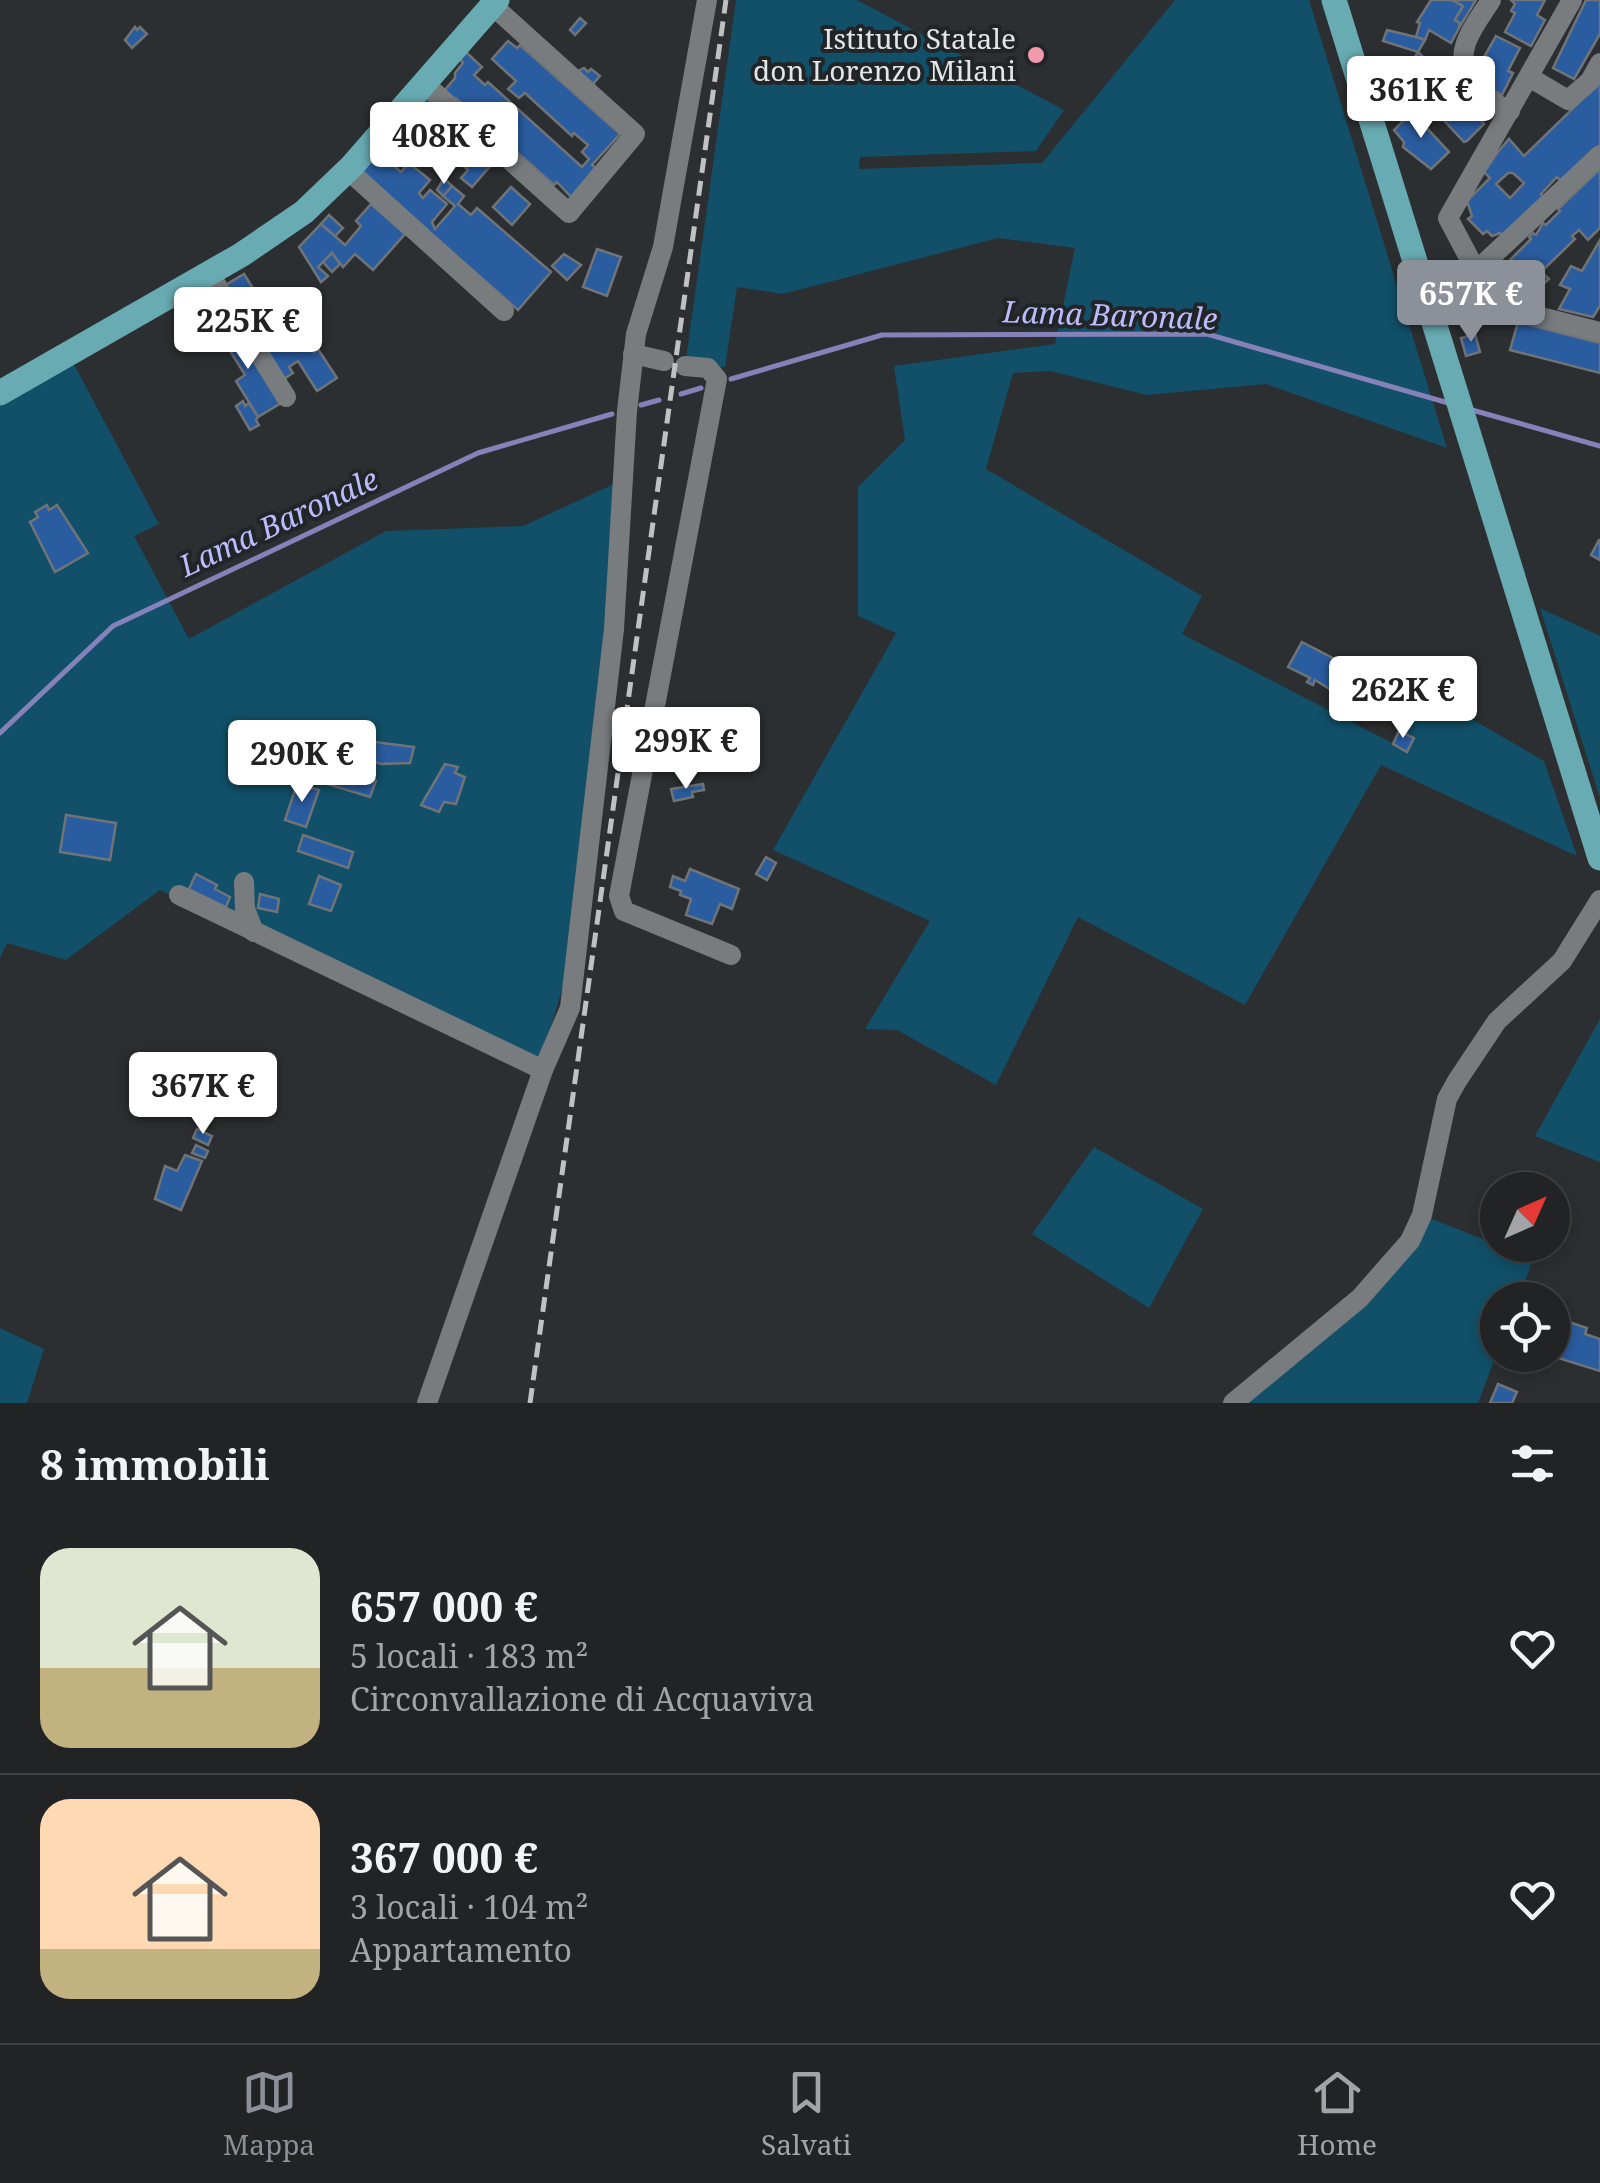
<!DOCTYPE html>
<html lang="it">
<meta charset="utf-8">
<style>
:root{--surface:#212325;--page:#292b2d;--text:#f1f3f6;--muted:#a2a4a7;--line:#3e4042;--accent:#8c9099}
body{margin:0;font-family:"Noto Serif",serif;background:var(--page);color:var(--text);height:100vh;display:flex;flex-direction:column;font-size:38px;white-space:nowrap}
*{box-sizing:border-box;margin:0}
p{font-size:32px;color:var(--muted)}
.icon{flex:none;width:55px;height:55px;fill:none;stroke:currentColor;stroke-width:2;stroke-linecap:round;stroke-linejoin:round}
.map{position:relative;height:1403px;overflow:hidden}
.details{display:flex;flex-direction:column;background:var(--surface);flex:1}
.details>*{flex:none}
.needle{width:65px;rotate:45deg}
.tools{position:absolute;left:1480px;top:1172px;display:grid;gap:20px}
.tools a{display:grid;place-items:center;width:90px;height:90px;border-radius:50%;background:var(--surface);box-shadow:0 5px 15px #0003,0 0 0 2px var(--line);font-size:50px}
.price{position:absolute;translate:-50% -85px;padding:0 22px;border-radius:10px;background:#fff;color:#222;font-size:32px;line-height:65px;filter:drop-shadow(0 2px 5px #0008)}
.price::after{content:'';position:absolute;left:50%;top:60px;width:30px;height:22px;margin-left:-15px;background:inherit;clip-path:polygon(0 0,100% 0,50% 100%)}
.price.current{background:var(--accent);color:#fff}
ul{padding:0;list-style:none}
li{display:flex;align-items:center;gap:30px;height:250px;padding:0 40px}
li+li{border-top:2px solid var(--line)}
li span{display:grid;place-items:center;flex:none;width:280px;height:200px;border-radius:30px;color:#555}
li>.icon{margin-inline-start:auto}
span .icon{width:120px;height:120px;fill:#fffc;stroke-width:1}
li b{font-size:42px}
h2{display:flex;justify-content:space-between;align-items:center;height:120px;padding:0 40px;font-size:42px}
.tabs{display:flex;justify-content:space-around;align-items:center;height:140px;border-top:2px solid var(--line);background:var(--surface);font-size:28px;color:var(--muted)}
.tabs a{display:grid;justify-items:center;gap:5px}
.tabs .current{color:var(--accent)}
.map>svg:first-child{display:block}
.green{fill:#115068}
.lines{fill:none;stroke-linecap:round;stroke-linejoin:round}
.stream{stroke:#8582b9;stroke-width:5}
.building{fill:#2a5ca0;stroke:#717477;stroke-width:2.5;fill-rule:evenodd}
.minor{stroke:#787c7e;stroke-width:20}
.major{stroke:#68abb2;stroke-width:25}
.rail{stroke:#bfc1c2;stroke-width:5;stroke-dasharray:15 8;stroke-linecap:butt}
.poi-dot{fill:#f29aac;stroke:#222527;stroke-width:4}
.labels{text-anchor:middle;stroke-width:8;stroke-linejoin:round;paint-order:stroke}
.poi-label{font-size:28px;fill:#e4e6e7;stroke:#222527;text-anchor:end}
.water-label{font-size:30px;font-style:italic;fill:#bcbcfd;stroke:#222527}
</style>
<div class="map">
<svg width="1600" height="1403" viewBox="0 0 1600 1403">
<rect width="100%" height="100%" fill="#2c2f31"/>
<!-- green -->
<g class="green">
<path d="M 736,0 L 857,0 L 1064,110 L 1036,151 L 860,157 L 859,169 L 1042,163 L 1175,0 L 1309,0 L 1447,448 L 1266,384 L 1147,395 L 1050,371 L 1013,373 L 986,469 L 1202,596 L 1182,634 L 1392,743 L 1423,691 L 1544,761 L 1577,856 L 1381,765 L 1245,1005 L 1078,917 L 996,1085 L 897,1030 L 865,1029 L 930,921 L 773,850 L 896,633 L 858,616 L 858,487 L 905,440 L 894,366 L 1055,344 L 1075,248 L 998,238 L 783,294 L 737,287 L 725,367 L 685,366 Z"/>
<path d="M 68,353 L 159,524 L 134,536 L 189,639 L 386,531 L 523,526 L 614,484 L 614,570 L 568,969 L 539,1067 L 160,890 L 66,960 L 7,943 L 0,958 L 0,393 Z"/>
<path d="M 1540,608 L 1600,636 L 1600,798 Z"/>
<path d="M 1600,1019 L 1600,1162 L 1535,1136 Z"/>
<path d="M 1094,1147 L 1203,1209 L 1149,1308 L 1032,1234 Z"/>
<path d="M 1422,1215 L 1533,1259 L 1518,1300 L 1498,1300 L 1497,1353 L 1478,1403 L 1234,1403 L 1350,1306 Z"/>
<path d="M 0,1328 L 44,1349 L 27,1403 L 0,1403 Z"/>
</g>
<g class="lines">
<!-- stream -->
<g class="stream">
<path d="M 731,379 L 882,335 L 1207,334 L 1452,404"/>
<path d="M 681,394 L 701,388"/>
<path d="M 641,405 L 659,400"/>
<path d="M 1472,410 L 1600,446"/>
<path d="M 0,733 L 113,626 L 478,453 L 612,414"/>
</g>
</g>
<!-- building -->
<g class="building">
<path d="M 1431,0 L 1452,0 L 1463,6 L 1455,20 L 1460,23 L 1459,28 L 1451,43 L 1429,30 L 1425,40 L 1416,37 L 1420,23 L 1417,22 Z"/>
<path d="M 1452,0 L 1476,0 L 1459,28 L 1460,23 L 1455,20 L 1463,6 Z"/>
<path d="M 1511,0 L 1545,0 L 1537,15 L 1545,20 L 1531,46 L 1505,32 L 1515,13 L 1511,11 L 1515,4 Z"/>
<path d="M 1586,0 L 1600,0 L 1600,34 L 1574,79 L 1553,68 Z"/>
<path d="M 580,18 L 586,23 L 575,35 L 570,30 Z"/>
<path d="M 135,27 L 137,30 L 140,27 L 147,34 L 132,48 L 125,40 Z"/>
<path d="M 1387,30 L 1416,37 L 1425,40 L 1418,52 L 1383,41 Z"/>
<path d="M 1496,36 L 1520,48 L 1508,71 L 1513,73 L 1502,95 L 1479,82 L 1490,62 L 1483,59 Z"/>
<path d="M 508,41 L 517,48 L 520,45 L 620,134 L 592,165 L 599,171 L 572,198 L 557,182 L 554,185 L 456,98 L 454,100 L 444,91 L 455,78 L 455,73 L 463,63 L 460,59 L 466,52 L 482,67 L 474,75 L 485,85 L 488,82 L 582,167 L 589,159 L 582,152 L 588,145 L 574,133 L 572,136 L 525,93 L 519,98 L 508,89 L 516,81 L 492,59 Z"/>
<path d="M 1418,52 L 1451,85 L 1463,75 L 1482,106 L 1474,113 L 1484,124 L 1467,141 L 1464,142 L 1403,76 Z"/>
<path d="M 584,68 L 588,72 L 591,69 L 600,76 L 593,84 L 578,71 Z"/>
<path d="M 1600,82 L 1600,145 L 1562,183 L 1557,177 L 1541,194 L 1544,198 L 1504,237 L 1500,233 L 1492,236 L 1487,231 L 1483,234 L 1468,219 L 1472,216 L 1467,201 L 1490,178 L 1484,172 L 1498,152 L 1509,139 L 1524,156 ZM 1508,173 L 1513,173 L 1524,183 L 1510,198 L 1496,184 Z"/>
<path d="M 427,97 L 449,118 L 442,126 L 459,138 L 456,141 L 472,154 L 474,151 L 480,157 L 482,154 L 493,163 L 472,187 L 461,178 L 468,170 L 451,155 L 442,165 L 422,148 L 418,153 L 408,145 L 392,164 L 401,172 L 409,163 L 430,180 L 419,193 L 423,198 L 430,190 L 447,204 L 432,222 L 435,229 L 455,206 L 443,196 L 452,186 L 464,196 L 458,204 L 471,215 L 477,208 L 551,272 L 518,310 L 359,170 L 391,134 L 394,137 L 397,133 L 395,131 Z"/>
<path d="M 1412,112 L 1449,152 L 1431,169 L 1403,147 L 1404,142 L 1394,130 Z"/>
<path d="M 1600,169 L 1600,228 L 1588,240 L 1579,230 L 1572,236 L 1575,239 L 1545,268 L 1542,265 L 1538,269 L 1549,279 L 1530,296 L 1527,292 L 1522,296 L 1518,292 L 1516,294 L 1504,282 L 1502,275 L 1506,272 L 1502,268 L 1531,239 L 1529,237 L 1533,233 L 1536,235 L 1543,223 L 1546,225 L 1560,211 L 1558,209 Z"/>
<path d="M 444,178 L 452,186 L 443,196 L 437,190 Z"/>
<path d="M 511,187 L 530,204 L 512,225 L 493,207 Z"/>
<path d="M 371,204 L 405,234 L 373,270 L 355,254 L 343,267 L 332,253 L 318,267 L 328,276 L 321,282 L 299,247 L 321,224 L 345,245 L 361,226 L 356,221 Z"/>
<path d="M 329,215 L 343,228 L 335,236 L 321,224 Z"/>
<path d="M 1600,240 L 1600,306 L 1593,317 L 1559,309 L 1570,289 L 1560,285 L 1571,266 L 1582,271 Z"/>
<path d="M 597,249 L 621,257 L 607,296 L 583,287 Z"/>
<path d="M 332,253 L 340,264 L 332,272 L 323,262 Z"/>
<path d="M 564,254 L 581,265 L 567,280 L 552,266 Z"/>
<path d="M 244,274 L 264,306 L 279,297 L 314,352 L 318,349 L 337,378 L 317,391 L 298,361 L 289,367 L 293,373 L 281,381 L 224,286 Z"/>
<path d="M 227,317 L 281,403 L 258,417 L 236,381 L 245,375 L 214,325 Z"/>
<path d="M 1518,322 L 1600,343 L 1600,373 L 1510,350 Z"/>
<path d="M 1475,334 L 1480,352 L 1466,356 L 1461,338 Z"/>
<path d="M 243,401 L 245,406 L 249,403 L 258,417 L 256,420 L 259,425 L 250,430 L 236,406 Z"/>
<path d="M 47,505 L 49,510 L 57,505 L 88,553 L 55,572 L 30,522 L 38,517 L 35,512 Z"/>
<path d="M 1599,540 L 1600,540 L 1600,560 L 1591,555 Z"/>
<path d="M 1302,642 L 1350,667 L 1336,693 L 1315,680 L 1313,685 L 1307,682 L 1310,678 L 1288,667 Z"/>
<path d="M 1399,731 L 1414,738 L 1407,752 L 1393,744 Z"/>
<path d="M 375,742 L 414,747 L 410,763 L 381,764 L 369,760 Z"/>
<path d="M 325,764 L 376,781 L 370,797 L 320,782 Z"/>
<path d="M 445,764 L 458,767 L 455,773 L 465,777 L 456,804 L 444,802 L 439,812 L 421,805 Z"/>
<path d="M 297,784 L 319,790 L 306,827 L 285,820 Z"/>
<path d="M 703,784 L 704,790 L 692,792 L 693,797 L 674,801 L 671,789 Z"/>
<path d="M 66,815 L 116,823 L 110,860 L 60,852 Z"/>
<path d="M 303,835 L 353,852 L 348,868 L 298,851 Z"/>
<path d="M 766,857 L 776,863 L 767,880 L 756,874 Z"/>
<path d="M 690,869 L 739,889 L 732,909 L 720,904 L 712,924 L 686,915 L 691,899 L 680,895 L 681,891 L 670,887 L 673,876 L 685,881 Z"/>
<path d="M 196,874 L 217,885 L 215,889 L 230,897 L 226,907 L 189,889 Z"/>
<path d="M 319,876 L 341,885 L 331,911 L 309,904 Z"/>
<path d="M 260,894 L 279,899 L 277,912 L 258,908 Z"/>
<path d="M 197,1129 L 212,1136 L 208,1145 L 193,1138 Z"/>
<path d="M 196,1145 L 208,1151 L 205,1158 L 192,1153 Z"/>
<path d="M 185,1155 L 202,1161 L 181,1210 L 155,1199 L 165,1166 L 177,1171 Z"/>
<path d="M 1569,1322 L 1587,1328 L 1585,1334 L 1600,1339 L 1600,1371 L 1558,1358 Z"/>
<path d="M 1498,1384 L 1517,1392 L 1512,1403 L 1490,1403 Z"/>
</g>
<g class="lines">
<!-- minor -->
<g class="minor">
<path d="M 1491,0 C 1483,13 1471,28 1466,43 C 1454,77 1484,99 1510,111"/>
<path d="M 1572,0 L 1448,218 L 1494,305 L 1600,332"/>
<path d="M 1529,77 L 1568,100 L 1590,81 L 1600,63"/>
<path d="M 425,84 L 569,213 L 635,134 L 492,5"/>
<path d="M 348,170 L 504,311"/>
<path d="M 1476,271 L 1600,155"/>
<path d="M 209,273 L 286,397"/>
<path d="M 633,354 L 664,361"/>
<path d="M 685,366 L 708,368 L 717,379 L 619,896 L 624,911 L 731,955"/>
<path d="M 244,882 L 245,909 L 254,932"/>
<path d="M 179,895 L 543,1070"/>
<path d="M 427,1403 L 543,1070 L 570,1008 L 614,629 L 627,411 L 636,334 L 663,247 L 707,0"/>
<path d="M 1233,1403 L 1360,1298 L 1410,1241 L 1422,1215 L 1447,1099 L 1457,1081 L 1497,1021 L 1562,961 L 1600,900"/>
</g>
<!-- major -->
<g class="major">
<path d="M 1334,0 L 1600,858"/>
<path d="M 0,393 L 241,255 L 304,212 L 352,166 L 497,0"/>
</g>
<!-- rail -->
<path class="rail" d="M 530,1403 L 726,0"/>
</g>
<!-- markers -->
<circle class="poi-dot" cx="1036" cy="55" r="10"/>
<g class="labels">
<!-- poi labels -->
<g class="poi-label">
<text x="1016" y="49">Istituto Statale<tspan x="1016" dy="32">don Lorenzo Milani</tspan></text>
</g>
<!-- water labels -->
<g class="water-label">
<text transform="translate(1110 316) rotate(2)" y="10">Lama Baronale</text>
<text transform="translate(279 523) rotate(-25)" y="10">Lama Baronale</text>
</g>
</g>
</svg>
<div class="tools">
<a><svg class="needle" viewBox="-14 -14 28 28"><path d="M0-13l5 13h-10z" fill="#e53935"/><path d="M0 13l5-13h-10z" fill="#a2a4a7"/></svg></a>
<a><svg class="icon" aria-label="locate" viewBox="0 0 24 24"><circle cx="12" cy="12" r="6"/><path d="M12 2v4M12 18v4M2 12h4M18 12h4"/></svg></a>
</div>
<b class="price" style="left:1421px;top:141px">361K €</b>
<b class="price" style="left:444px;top:187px">408K €</b>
<b class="price current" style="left:1471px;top:345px">657K €</b>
<b class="price" style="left:248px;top:372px">225K €</b>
<b class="price" style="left:1403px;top:741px">262K €</b>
<b class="price" style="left:686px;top:792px">299K €</b>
<b class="price" style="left:302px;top:805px">290K €</b>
<b class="price" style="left:203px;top:1137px">367K €</b>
</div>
<section class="details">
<h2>8 immobili<svg class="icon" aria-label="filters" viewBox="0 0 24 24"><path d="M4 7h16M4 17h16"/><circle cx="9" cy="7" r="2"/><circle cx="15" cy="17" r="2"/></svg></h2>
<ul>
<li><span style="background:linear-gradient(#dfe7d0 60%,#c2b280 0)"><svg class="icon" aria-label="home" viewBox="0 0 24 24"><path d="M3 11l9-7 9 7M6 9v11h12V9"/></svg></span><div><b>657 000 €</b><p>5 locali · 183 m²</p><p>Circonvallazione di Acquaviva</p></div><svg class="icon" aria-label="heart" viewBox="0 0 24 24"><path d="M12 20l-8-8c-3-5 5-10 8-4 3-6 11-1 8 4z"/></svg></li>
<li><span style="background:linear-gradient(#ffd9b3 75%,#c2b280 0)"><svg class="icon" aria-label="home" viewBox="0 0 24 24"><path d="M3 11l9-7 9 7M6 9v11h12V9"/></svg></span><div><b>367 000 €</b><p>3 locali · 104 m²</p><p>Appartamento</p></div><svg class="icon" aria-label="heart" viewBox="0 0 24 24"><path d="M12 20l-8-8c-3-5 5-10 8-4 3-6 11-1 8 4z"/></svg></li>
</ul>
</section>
<nav class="tabs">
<a class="current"><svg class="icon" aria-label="map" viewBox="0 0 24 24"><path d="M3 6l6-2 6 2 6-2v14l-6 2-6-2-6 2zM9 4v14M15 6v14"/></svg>Mappa</a>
<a><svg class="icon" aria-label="saved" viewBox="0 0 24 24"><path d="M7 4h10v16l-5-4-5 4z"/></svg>Salvati</a>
<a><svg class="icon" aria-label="home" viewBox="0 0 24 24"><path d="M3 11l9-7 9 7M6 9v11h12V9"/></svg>Home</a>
</nav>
